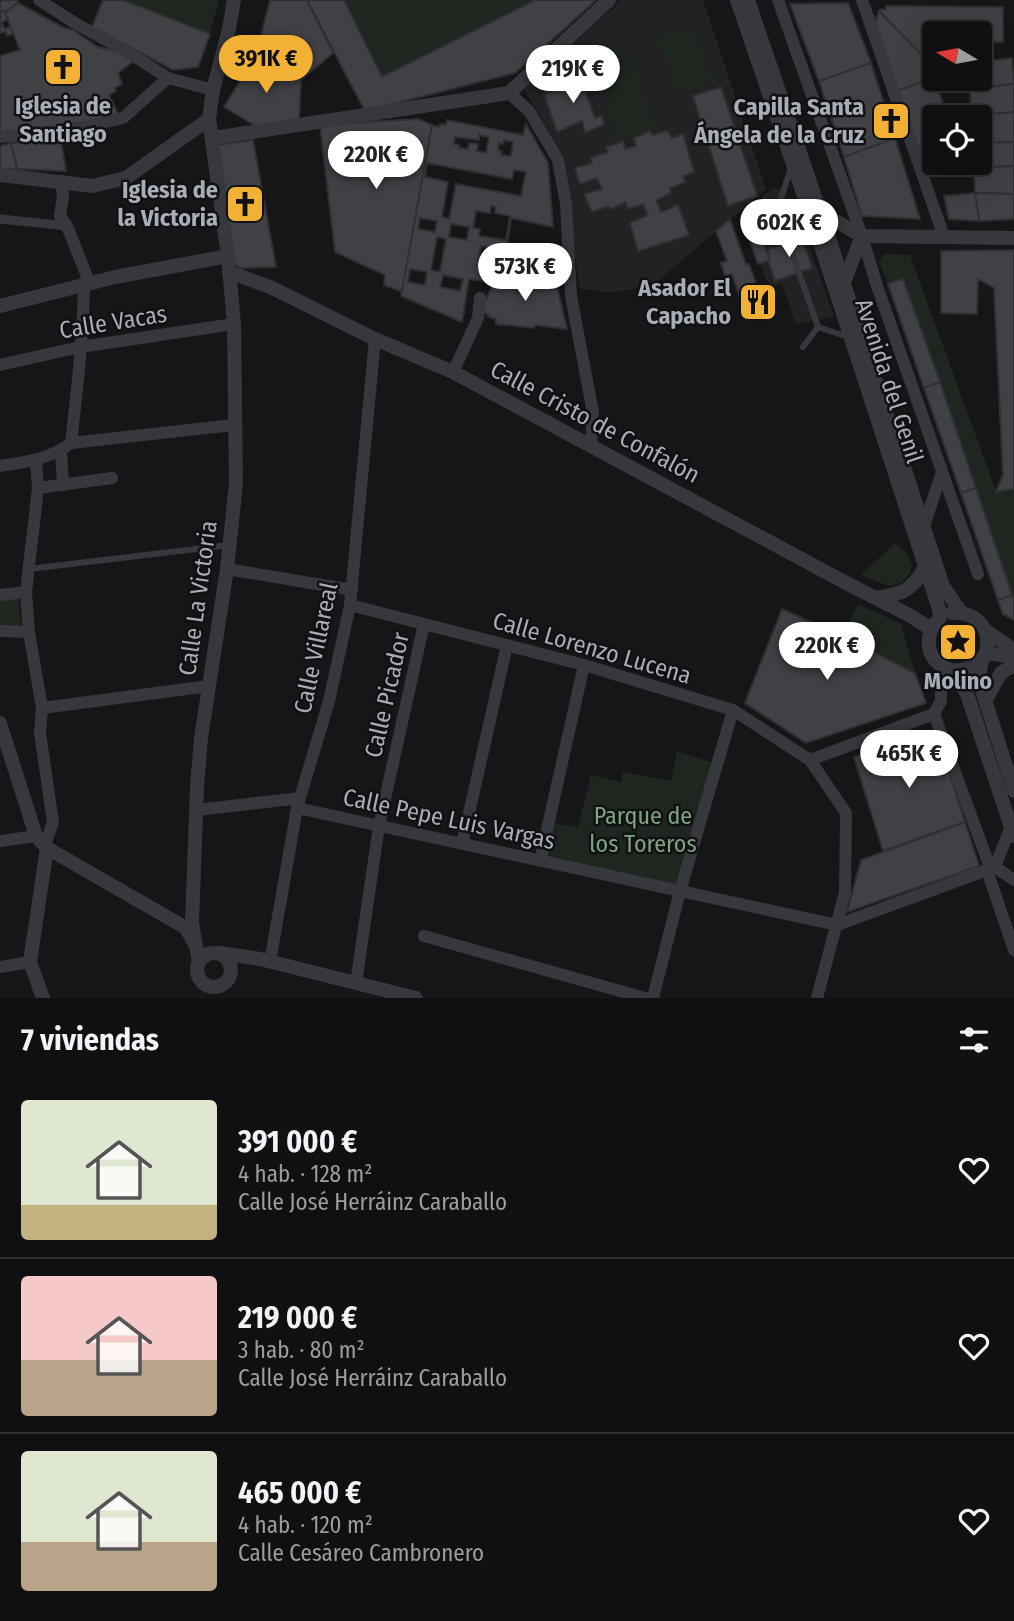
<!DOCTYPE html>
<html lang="es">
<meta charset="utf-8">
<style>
:root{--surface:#101012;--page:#1e1e20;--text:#f1f3f6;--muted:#9c9d9f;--line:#303032;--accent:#f2b134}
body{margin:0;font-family:"Fira Sans Condensed",sans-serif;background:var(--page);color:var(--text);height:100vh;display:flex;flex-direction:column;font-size:26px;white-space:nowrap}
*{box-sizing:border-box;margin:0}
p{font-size:23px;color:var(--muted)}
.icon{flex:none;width:38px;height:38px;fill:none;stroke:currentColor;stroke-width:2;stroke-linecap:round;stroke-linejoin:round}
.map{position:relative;height:998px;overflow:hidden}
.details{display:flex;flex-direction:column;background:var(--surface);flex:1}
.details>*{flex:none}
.needle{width:46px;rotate:280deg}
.buttons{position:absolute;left:922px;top:21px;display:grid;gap:14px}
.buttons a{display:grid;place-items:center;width:70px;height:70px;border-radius:7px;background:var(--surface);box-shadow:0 7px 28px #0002,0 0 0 2px var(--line);font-size:35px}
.price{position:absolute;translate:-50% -60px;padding:0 16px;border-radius:24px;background:#fff;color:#222;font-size:23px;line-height:46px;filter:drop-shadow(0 2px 4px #0008)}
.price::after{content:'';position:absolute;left:50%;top:42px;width:21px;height:16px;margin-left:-10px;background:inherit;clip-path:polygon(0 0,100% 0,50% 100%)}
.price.current{background:var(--accent);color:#111}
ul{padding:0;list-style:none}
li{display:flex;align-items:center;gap:21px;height:175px;padding:0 21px}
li+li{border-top:2px solid var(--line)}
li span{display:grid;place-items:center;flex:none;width:196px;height:140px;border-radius:7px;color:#555}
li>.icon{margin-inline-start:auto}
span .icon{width:84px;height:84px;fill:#fffc;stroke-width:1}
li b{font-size:30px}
h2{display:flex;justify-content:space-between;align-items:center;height:84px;padding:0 21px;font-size:30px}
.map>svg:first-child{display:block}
.built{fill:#222225}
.green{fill:#1e261f}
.water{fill:#2c353c}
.building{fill:#404145;stroke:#303034;stroke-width:2;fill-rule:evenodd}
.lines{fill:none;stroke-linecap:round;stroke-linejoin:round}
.service{stroke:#37383d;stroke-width:6}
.pedestrian{stroke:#37383d;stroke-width:9}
.minor{stroke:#37383d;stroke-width:12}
.tertiary{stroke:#37383d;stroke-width:14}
.labels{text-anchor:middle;stroke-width:5;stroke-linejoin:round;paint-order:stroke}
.poi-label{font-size:24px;font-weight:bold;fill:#a8adb8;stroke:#111113;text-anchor:end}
.street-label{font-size:24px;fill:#a8adb8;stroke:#111113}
.park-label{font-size:24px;fill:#7fa381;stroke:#111113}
</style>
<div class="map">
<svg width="1014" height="998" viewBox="0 0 1014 998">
<rect width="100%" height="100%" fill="#161618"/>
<!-- built -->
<g class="built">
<path d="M 621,0 L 703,0 L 766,189 L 652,286 L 609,293 L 579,288 L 564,159 L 524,89 Z"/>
<path d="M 774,187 L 794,202 L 834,317 L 796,324 L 782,284 L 769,288 L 760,263 L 758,264 L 741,216 Z"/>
</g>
<!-- green -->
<g class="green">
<path d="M 123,0 L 219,0 L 210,34 Z"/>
<path d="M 344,0 L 535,0 L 382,77 Z"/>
<path d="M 693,25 L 715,83 L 677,94 L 655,37 Z"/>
<path d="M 626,42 L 655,129 L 618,143 L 590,55 Z"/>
<path d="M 884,254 L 910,255 L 996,491 L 1014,489 L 1014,601 L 903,279 L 888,284 L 879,261 Z"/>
<path d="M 895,543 L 906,552 L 912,566 C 909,578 901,585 889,586 L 861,575 Z"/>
<path d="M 18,595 L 21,629 L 0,629 L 0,598 Z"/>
<path d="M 858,604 L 901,624 L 915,673 L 842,636 Z"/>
<path d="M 677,751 L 717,764 L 680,891 L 540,861 L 548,822 L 578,827 L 591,775 L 621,782 L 623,772 L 671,781 Z"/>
</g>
<!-- water -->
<path class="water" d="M 952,624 C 992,619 974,676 947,657 C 934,647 941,631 952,624 Z"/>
<!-- building -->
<g class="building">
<path d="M 4,0 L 17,0 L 18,3 L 5,13 L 4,11 L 0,13 L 0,1 L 0,2 Z"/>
<path d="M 103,0 L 123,0 L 210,34 L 198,67 L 173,70 L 92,27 Z"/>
<path d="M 270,0 L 307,0 L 333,53 L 301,80 L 256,55 Z"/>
<path d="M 307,0 L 344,0 L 382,77 L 535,0 L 596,0 L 515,73 L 365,111 Z"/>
<path d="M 18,3 L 64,28 L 73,30 L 98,47 L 116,51 L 135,60 L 118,73 L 122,84 L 115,88 L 116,91 L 109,95 L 120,118 L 0,138 L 0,56 L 20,50 L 5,13 Z"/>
<path d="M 848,3 L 871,63 L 819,81 L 790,4 Z"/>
<path d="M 886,6 L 1003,7 L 1003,42 L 980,42 L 980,33 L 934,33 L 934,42 L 930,42 L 931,51 L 924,51 L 921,54 L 879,11 L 881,9 L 885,10 Z"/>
<path d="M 4,11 L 8,19 L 1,23 L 5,29 L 10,27 L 13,34 L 7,36 L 6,32 L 0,33 L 0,13 Z"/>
<path d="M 879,11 L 921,54 L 934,78 L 897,91 L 873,22 L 877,20 L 876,17 L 878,15 Z"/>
<path d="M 256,55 L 301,80 L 299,120 L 257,127 L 224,107 Z"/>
<path d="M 1012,58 L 1014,84 L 970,89 L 969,79 L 980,79 L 980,62 Z"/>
<path d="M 871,63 L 895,138 L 844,157 L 819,81 Z"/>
<path d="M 588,71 L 590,81 L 582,83 L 595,118 L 602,116 L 604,124 L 585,133 L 582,121 L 557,132 L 544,94 L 566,87 L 564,78 Z"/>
<path d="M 934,78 L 948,117 L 934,117 L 934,163 L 963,163 L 963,164 L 926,176 L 897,91 Z"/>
<path d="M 1014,84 L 1014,112 L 971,116 L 970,89 Z"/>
<path d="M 721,87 L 757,196 L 728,206 L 693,96 Z"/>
<path d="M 1014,112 L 1014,142 L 980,143 L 980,117 L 971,116 Z"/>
<path d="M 418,119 L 432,125 L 403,292 L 384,285 L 385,275 L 335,252 L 320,125 Z"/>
<path d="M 447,120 L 523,135 L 526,124 L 548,163 L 553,227 L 511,218 L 506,255 L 492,283 L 469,279 L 462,322 L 401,296 L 432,125 L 439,127 L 440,124 L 446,125 ZM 479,135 L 489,137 L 486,153 L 477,151 L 478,144 L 469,143 L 468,149 L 459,148 L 459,145 L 454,144 L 455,137 L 479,140 ZM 504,140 L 513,142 L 511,156 L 501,155 L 502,151 L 498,150 L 499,143 L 503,144 ZM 427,163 L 512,179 L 514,170 L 526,172 L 521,196 L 456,184 L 449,219 L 442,217 L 448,182 L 425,177 ZM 491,206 L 496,207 L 495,213 L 510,216 L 506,240 L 479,236 L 480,229 L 473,228 L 476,211 L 490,213 ZM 420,218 L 437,221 L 435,232 L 418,229 ZM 451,224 L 469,227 L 467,240 L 449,237 ZM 437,237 L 446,239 L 440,272 L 431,270 ZM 481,246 L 494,249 L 492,264 L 485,263 L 485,265 L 481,264 L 482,262 L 478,262 ZM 410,269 L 427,272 L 425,285 L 408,282 ZM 443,275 L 463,279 L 460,291 L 440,287 Z"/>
<path d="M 650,131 L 653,135 L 667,131 L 672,138 L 683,134 L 694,172 L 683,176 L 685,182 L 670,188 L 671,193 L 656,200 L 661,212 L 678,205 L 689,235 L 638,251 L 630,223 L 648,215 L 643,204 L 628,209 L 626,202 L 610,209 L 608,206 L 592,212 L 584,194 L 602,189 L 597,178 L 580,184 L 575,168 L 592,163 L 591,158 L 608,152 L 606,147 L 618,143 L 623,141 L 625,149 L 636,146 L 634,138 Z"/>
<path d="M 895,138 L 920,219 L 862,216 L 844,157 Z"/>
<path d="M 253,140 L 276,267 L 240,268 L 233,262 L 216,145 Z"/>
<path d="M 61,141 L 66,171 L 17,169 L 11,143 Z"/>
<path d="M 1014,142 L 1014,166 L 974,168 L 974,163 L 980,163 L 980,143 Z"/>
<path d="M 11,143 L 17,169 L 0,169 L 0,146 Z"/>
<path d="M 1014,166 L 1014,194 L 975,193 L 974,168 Z"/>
<path d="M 975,193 L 1014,194 L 1014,219 L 979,221 Z"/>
<path d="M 975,193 L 979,221 L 949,219 L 944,196 Z"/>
<path d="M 757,202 L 762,214 L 756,219 L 770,260 L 758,264 L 741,216 Z"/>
<path d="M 730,219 L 746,265 L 749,264 L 759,292 L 740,298 L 732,274 L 725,276 L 721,263 L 727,261 L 716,231 Z"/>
<path d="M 802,238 L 812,268 L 775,281 L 768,260 L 770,260 L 767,249 Z"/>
<path d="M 1014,250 L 1014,489 L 996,492 L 1003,475 L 994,288 L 978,279 L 977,314 L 941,313 L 941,251 Z"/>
<path d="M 496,276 L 556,282 L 567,329 L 535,325 L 534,328 L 496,324 L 496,319 L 488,317 L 488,314 L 481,312 Z"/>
<path d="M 903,279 L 940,382 L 924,388 L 888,284 Z"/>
<path d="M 759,292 L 766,310 L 747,317 L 740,298 Z"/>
<path d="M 940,382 L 976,488 L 961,493 L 924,388 Z"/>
<path d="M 976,488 L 1012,595 L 998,600 L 961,493 Z"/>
<path d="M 1012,595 L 1014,601 L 1014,620 L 1003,614 L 998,600 Z"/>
<path d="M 782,609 L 842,636 L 915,673 L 926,703 L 806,743 L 745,703 Z"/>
<path d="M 936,730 L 965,822 L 883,851 L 854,757 Z"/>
<path d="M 965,822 L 979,866 L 847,912 L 861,860 Z"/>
</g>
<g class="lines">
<!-- service -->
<g class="service">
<path d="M 791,168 L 777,210 L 818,327 L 848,337"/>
<path d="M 803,347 L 818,327"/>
<path d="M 29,569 L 229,545"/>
</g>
<!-- pedestrian -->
<path class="pedestrian" d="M 0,219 L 67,226"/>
<!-- minor -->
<g class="minor">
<path d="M 39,0 L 75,23 L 126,51 L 168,78 L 213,90"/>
<path d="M 778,0 L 862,236 L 877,286 L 978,574"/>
<path d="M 862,0 L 944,237"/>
<path d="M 509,93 L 529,111 L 558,160 L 566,204 L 571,296 L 593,413 L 591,445"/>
<path d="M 0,137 L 66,130 L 93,125 L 123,118 L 168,78"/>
<path d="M 61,181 L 63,196 L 60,216 L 67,226 L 90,284"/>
<path d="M 0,365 L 80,347 L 234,324"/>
<path d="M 453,372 L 478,318 L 480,298"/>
<path d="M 71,443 C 77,391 83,338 84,286"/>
<path d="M 61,451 L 63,485"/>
<path d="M 36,461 L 38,488 L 112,478"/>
<path d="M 0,466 C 26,462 50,459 71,443 L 234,425"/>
<path d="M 924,526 L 942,472"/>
<path d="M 227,569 L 352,590"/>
<path d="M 26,592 L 29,632 L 42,708 L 40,733 L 53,822 L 45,845"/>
<path d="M 0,595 L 26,592 L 38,488"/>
<path d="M 350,605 L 584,665 L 733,710 L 810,760 L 846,813 L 845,892 L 817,998"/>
<path d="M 0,631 L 29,632"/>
<path d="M 42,708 L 209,686"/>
<path d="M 934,714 L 988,862 L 1014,880"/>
<path d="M 810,760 L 934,714 L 941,701 L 941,682 L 945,669"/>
<path d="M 297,808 L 837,925 L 995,867"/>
<path d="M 197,810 L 300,798"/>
<path d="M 0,841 L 36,836"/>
<path d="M 462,844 L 507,645"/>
<path d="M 540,861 L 584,665"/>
<path d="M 995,867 L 1011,826"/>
<path d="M 987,870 L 1014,950"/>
<path d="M 424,936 L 645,998"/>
<path d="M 270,962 L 297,808 L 329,701 L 350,605 L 375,339"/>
<path d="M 0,967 L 30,962"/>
<path d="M 356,983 L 379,826 L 424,624"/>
<path d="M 653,998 L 680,891 L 733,710"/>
</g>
<!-- tertiary -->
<g class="tertiary">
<path d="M 737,0 L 823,252 L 939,609 L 940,618"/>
<path d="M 748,0 L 830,241 L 943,586 L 961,612"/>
<path d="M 213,138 L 509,93 L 609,0"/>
<path d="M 0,175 L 92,186 L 126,178 L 209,119"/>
<path d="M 820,212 L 862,236 L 1014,238"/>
<path d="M 229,272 L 270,287 L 375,339 L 453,372 L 850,585 L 909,615 L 931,629"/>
<path d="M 844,282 L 862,236"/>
<path d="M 0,306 L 115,277 L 228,256"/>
<path d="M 876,598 C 904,593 911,592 925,567"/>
<path d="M 952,613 C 972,611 990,625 987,647 C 986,656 986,650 983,658 C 979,667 980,677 981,687 L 1014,791"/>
<path d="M 935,623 C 913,656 953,688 982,659"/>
<path d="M 985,630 L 1014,650"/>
<path d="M 986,653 L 1014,657"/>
<path d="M 952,671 L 967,694 L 1014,836"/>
<path d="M 985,701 L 1001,673 L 1014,665"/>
<path d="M 0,723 L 36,836 L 47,848 L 30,962 L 43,998"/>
<path d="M 47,848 L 186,928 L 196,946 L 199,962"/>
<path d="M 196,946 L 192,923 L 197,787 L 201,738 L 227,569 L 236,483 L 234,324 L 228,256 L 209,119 L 213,90 L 229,29 L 234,0"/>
<circle cx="214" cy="970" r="17"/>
<path d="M 219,953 L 260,959 L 416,998"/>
</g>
</g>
<!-- icons -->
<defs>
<symbol id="church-square" viewBox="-11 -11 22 22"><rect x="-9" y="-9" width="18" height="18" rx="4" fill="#f2b134" stroke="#111113"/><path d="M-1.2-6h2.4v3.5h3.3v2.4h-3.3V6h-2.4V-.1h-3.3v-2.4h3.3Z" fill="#111"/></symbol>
<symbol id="restaurant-square" viewBox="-11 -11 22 22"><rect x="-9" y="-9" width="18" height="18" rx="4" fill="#f2b134" stroke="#111113"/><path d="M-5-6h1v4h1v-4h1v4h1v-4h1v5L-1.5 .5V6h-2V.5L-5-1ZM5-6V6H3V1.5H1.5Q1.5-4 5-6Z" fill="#111"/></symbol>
<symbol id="sight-square" viewBox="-11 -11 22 22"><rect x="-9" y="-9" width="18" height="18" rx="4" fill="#f2b134" stroke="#111113"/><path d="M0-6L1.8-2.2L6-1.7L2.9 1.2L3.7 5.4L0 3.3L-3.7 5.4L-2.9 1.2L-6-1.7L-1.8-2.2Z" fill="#111"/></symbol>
</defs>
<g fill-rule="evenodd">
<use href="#church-square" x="41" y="45" width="44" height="44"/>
<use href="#church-square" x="869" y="99" width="44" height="44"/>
<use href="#church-square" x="223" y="182" width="44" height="44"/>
<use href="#restaurant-square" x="736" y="280" width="44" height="44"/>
<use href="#sight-square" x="936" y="620" width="44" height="44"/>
</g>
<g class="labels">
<!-- poi labels -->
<g class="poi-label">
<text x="63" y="114" text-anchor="middle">Iglesia de<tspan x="63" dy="28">Santiago</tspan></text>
<text x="864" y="115">Capilla Santa<tspan x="864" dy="28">Ángela de la Cruz</tspan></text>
<text x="218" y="198">Iglesia de<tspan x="218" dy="28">la Victoria</tspan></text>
<text x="731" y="296">Asador El<tspan x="731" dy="28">Capacho</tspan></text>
<text x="958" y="689" text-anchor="middle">Molino</text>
</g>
<!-- street labels -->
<g class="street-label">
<text transform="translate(113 322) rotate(-9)" y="8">Calle Vacas</text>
<text transform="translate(889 381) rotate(72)" y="8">Avenida del Genil</text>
<text transform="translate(595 422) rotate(28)" y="8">Calle Cristo de Confalón</text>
<text transform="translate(198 598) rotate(-82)" y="8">Calle La Victoria</text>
<text transform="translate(316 648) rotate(-78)" y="8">Calle Villareal</text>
<text transform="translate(592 648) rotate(16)" y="8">Calle Lorenzo Lucena</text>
<text transform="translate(387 695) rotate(-77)" y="8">Calle Picador</text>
<text transform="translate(449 819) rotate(12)" y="8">Calle Pepe Luis Vargas</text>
</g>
<!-- park labels -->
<g class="park-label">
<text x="643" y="824">Parque de<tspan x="643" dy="28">los Toreros</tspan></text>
</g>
</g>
</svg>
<div class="buttons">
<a><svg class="needle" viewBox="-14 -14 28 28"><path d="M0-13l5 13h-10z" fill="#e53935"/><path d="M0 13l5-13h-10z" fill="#9c9d9f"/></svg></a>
<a><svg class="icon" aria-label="locate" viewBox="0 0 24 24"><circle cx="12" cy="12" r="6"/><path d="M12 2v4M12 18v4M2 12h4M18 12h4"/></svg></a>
</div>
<b class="price current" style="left:266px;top:95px">391K €</b>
<b class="price" style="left:573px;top:105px">219K €</b>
<b class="price" style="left:376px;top:191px">220K €</b>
<b class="price" style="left:789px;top:259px">602K €</b>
<b class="price" style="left:525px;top:303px">573K €</b>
<b class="price" style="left:827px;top:682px">220K €</b>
<b class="price" style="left:909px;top:790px">465K €</b>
</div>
<section class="details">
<h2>7 viviendas<svg class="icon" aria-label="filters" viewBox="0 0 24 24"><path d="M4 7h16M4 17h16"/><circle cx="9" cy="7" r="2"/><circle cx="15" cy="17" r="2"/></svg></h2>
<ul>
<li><span style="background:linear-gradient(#dfe7d0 75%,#c2b280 0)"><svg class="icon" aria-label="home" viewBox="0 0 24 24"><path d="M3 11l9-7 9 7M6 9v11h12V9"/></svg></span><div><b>391 000 €</b><p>4 hab. · 128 m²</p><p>Calle José Herráinz Caraballo</p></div><svg class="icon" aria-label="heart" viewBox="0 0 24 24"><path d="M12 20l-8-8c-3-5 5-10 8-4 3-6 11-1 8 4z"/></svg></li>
<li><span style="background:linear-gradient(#f6c9c9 60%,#b9a48a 0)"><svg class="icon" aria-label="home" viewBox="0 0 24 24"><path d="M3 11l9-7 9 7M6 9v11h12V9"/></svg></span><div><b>219 000 €</b><p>3 hab. · 80 m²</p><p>Calle José Herráinz Caraballo</p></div><svg class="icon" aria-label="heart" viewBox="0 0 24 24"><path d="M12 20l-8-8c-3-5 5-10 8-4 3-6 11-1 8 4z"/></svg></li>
<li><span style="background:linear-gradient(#dfe7d0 65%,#b9a48a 0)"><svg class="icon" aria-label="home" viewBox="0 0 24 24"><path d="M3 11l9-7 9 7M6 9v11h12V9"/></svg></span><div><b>465 000 €</b><p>4 hab. · 120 m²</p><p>Calle Cesáreo Cambronero</p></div><svg class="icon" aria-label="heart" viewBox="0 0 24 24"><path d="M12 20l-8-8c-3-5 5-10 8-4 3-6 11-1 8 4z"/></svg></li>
</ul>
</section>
